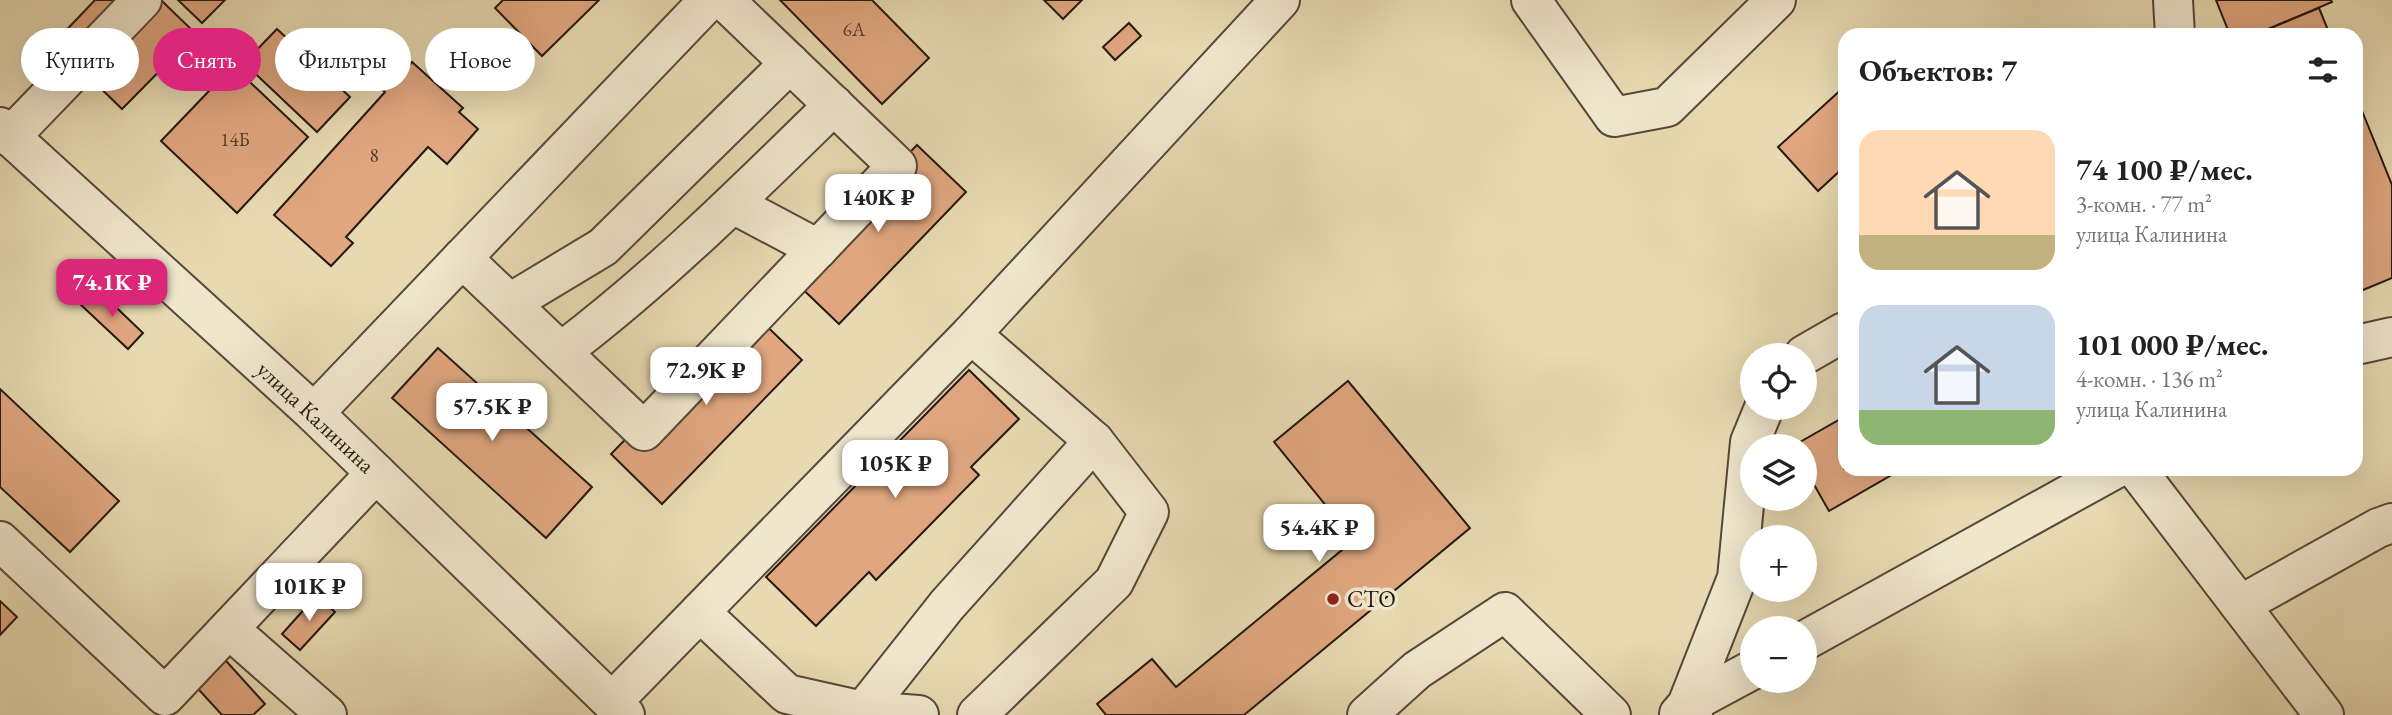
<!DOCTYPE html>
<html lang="ru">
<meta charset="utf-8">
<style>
:root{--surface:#fff;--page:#f6f6f6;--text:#222;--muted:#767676;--accent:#db2777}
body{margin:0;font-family:"EB Garamond",serif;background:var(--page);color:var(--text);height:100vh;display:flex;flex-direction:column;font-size:26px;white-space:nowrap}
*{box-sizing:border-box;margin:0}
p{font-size:23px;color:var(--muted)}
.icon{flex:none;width:38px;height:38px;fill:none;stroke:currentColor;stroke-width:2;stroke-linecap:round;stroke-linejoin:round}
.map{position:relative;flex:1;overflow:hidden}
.panel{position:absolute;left:1838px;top:28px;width:525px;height:448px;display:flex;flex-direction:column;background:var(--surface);border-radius:21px;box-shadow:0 7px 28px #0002}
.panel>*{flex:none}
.top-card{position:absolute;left:21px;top:28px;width:665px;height:63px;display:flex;gap:14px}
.controls{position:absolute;left:1740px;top:343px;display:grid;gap:14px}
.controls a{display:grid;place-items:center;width:77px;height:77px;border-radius:50%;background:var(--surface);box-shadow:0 7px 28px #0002;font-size:35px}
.price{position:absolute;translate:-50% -60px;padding:0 16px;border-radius:14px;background:#fff;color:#222;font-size:23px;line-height:46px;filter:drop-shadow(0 2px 4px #0008)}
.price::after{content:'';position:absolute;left:50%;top:42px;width:21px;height:16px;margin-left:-10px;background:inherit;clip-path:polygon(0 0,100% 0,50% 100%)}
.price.active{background:var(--accent);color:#fff}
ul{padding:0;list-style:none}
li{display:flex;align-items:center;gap:21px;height:175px;padding:0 21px}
li span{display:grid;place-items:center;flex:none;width:196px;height:140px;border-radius:21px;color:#555}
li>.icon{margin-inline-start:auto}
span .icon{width:84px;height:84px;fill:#fffc;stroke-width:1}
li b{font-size:30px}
h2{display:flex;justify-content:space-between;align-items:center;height:84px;padding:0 21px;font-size:30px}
.pill{padding:0 24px;border-radius:32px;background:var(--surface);box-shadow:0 7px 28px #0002;font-size:24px;line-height:63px}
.pill.active{background:var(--accent);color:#fff}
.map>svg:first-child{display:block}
.building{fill:#dfa67f;stroke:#261812;stroke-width:2}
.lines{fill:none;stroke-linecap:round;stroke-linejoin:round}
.minor-casing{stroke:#56483a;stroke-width:42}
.minor{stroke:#efe6cc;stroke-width:38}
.poi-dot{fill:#8f2418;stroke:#efe6cc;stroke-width:2.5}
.labels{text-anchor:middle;stroke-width:7;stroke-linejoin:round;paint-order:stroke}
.number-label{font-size:19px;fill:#543c2d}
.street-label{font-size:23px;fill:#261812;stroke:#efe6cc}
.poi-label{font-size:23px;fill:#261812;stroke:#efe6cc;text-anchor:start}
</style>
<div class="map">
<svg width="2392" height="715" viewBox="0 0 2392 715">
<rect width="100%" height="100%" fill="#e7d9b1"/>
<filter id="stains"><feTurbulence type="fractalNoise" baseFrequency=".00286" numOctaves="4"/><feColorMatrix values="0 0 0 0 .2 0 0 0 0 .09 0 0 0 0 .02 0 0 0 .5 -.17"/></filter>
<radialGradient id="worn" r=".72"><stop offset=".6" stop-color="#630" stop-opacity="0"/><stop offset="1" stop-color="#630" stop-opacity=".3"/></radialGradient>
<!-- building -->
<g class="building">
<path d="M 95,0 L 161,0 L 196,34 L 122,109 L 54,43 Z"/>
<path d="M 178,0 L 225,0 L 202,23 Z"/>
<path d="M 503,0 L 599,0 L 542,56 L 495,8 Z"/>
<path d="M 780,0 L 872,0 L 929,58 L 882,104 Z"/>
<path d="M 1044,0 L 1082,0 L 1063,19 Z"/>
<path d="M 2216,0 L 2331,0 L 2332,2 L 2254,35 L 2230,35 Z"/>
<path d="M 2319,8 L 2330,35 L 2254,35 Z"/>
<path d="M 1129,23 L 1141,36 L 1115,60 L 1103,47 Z"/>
<path d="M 277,29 L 350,97 L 317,132 L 244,63 Z"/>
<path d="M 402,59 L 409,66 L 412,62 L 463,108 L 459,112 L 478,129 L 447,164 L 428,147 L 346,237 L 353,243 L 331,266 L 274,215 L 385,92 L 378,86 Z"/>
<path d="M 233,66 L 308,137 L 237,213 L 161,141 Z"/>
<path d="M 1844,87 L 1844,167 L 1818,191 L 1778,147 Z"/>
<path d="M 2356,96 L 2392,185 L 2392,278 L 2356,293 Z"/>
<path d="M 917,145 L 966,192 L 839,324 L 790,277 Z"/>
<path d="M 96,288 L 143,333 L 128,349 L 81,305 Z"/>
<path d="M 751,311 L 802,360 L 662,504 L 611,454 Z"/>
<path d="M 438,348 L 592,487 L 546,538 L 392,398 Z"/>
<path d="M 969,370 L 1019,419 L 971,467 L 979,475 L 876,580 L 869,572 L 816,626 L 766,577 Z"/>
<path d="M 1348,381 L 1470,528 L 1244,715 L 1106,715 L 1097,704 L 1152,659 L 1176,687 L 1354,540 L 1274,442 Z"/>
<path d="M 0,389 L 119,501 L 70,552 L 0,487 Z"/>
<path d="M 1844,417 L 1844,469 L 1902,469 L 1829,511 L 1804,467 L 1804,446 L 1793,446 Z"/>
<path d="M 317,595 L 335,612 L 300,650 L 282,634 Z"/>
<path d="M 0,601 L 17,617 L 0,635 Z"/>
<path d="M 218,652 L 265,704 L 253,715 L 222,715 L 189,679 Z"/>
</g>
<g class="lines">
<defs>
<g id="minor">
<path d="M 1531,0 L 1614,117 L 1667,107 L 1776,0"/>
<path d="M 2173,0 L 2175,35"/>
<path d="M 0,127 L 314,413 L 625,715"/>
<path d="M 10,137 L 142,0"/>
<path d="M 733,204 L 818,249"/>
<path d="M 462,258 L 644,431 L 897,166 L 724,0"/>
<path d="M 510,303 L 603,247 L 790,63"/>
<path d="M 971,334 L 1094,441 L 1149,512 L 1114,582 L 977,715"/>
<path d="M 2356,343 L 2361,344 L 2392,337"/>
<path d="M 561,352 C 659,278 746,191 834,105"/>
<path d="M 1804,355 L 1844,332"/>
<path d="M 314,413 L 709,0"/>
<path d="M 2136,469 L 2324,715"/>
<path d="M 0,541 L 165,696 L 376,473"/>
<path d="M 2240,605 L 2378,528 L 2392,523"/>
<path d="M 700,612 L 787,694 L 863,711 L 919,715"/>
<path d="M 229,629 L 327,715"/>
<path d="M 1804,641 L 2115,469"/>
<path d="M 612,702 L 971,334 L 1280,0"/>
<path d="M 863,711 L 947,605 L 1094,441"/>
<path d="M 1679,714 L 1687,705 L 1752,670"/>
<path d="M 1367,715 L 1417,670 L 1505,612 L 1611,715"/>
<path d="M 1693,715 L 1687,705 L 1737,578 L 1750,442 L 1764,408"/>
</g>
</defs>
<!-- minor casing -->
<use href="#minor" class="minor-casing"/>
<!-- minor -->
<use href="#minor" class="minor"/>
</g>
<!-- markers -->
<circle class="poi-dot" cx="1333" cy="599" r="7"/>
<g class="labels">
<!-- number labels -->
<g class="number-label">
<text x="854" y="36">6А</text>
<text x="235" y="146">14Б</text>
<text x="374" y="162">8</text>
</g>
<!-- street labels -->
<g class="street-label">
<text transform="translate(316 417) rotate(43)" y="8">улица Калинина</text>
</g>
<!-- poi labels -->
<g class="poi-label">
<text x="1347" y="607">СТО</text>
</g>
</g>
<rect width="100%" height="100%" filter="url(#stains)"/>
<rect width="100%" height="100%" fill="url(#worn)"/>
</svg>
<div class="controls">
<a><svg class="icon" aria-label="locate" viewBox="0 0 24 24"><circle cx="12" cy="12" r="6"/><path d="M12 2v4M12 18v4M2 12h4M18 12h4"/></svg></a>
<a><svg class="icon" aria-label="layers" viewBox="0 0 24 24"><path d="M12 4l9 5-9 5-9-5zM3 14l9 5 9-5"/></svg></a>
<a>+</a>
<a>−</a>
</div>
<b class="price" style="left:878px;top:234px">140K ₽</b>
<b class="price active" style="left:112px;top:319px">74.1K ₽</b>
<b class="price" style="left:706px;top:407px">72.9K ₽</b>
<b class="price" style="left:492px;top:443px">57.5K ₽</b>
<b class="price" style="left:895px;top:500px">105K ₽</b>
<b class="price" style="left:1319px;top:564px">54.4K ₽</b>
<b class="price" style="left:309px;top:623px">101K ₽</b>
<div class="top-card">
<a class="pill">Купить</a>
<a class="pill active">Снять</a>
<a class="pill">Фильтры</a>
<a class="pill">Новое</a>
</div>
<section class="panel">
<h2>Объектов: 7<svg class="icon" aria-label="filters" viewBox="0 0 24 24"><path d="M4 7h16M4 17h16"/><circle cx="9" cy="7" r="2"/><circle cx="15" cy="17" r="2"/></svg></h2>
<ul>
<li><span style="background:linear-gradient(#ffd9b3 75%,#c2b280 0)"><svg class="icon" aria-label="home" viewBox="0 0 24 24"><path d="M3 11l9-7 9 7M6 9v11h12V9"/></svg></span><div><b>74 100 ₽/мес.</b><p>3-комн. · 77 m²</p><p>улица Калинина</p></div></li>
<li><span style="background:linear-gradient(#c9d6e8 75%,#8fb573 0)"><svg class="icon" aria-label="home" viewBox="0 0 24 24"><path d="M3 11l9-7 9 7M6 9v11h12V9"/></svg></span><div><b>101 000 ₽/мес.</b><p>4-комн. · 136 m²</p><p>улица Калинина</p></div></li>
</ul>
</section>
</div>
